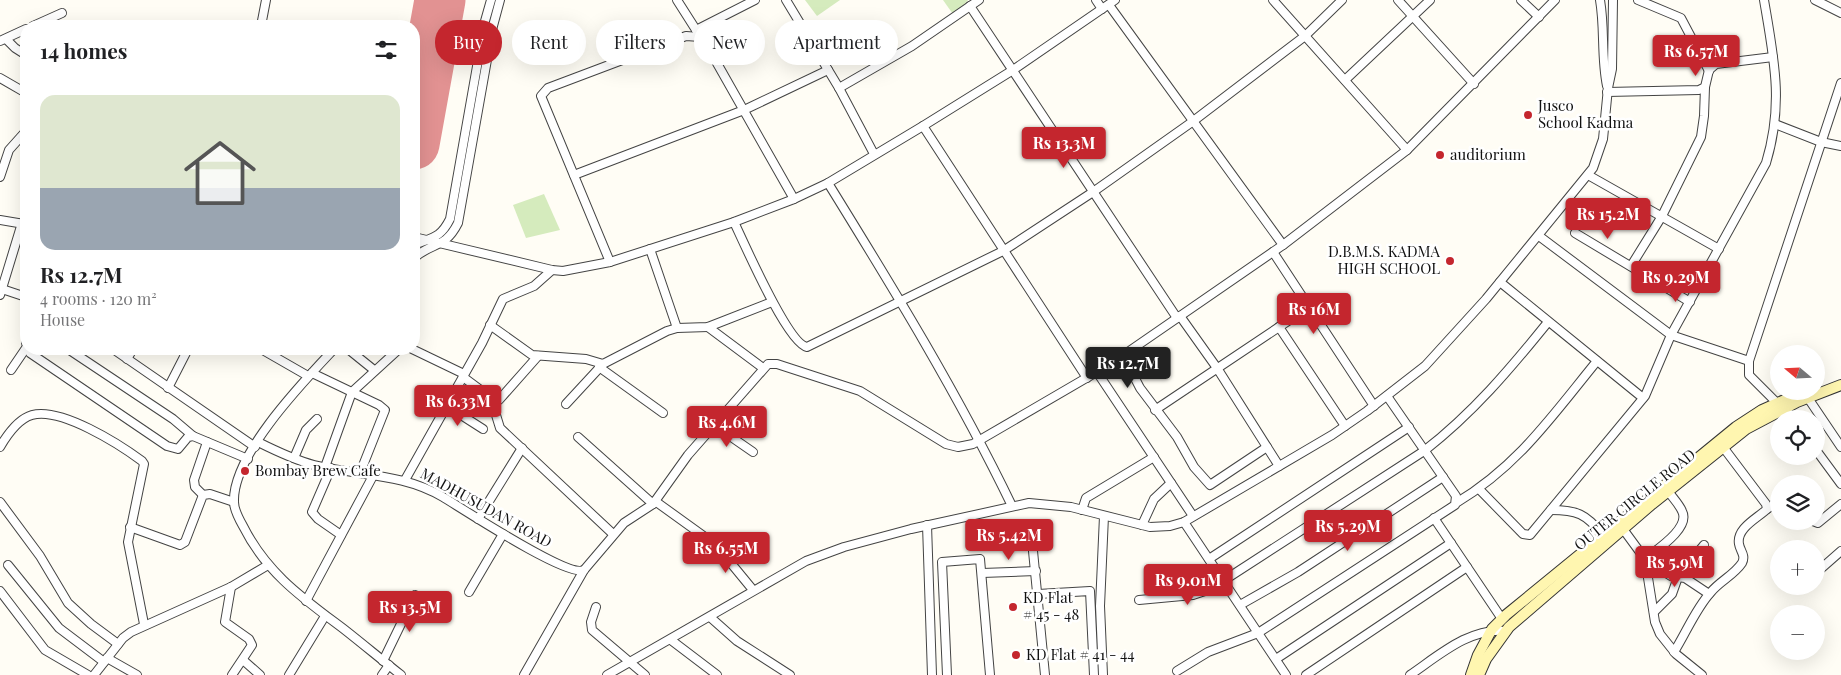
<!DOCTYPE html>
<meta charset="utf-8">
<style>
:root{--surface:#fff;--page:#f6f6f6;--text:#202124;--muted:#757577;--line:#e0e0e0;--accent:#c4262e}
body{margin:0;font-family:"Playfair Display",serif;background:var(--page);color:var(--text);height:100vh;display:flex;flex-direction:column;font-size:19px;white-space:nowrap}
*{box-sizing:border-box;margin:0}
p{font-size:16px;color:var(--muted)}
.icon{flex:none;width:28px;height:28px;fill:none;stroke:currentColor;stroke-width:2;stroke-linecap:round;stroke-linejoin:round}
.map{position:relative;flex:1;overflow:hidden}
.sheet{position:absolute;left:20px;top:20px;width:400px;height:335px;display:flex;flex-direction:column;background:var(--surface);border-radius:20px;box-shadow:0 5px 20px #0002}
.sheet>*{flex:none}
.top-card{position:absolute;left:435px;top:20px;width:475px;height:45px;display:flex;gap:10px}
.needle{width:32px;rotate:289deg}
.tools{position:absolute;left:1770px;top:345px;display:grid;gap:10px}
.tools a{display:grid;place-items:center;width:55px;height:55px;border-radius:50%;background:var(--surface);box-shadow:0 5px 20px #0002;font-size:25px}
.price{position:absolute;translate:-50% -42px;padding:0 11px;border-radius:5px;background:var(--accent);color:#fff;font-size:16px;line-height:32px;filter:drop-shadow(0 1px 2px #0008)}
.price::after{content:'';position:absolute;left:50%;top:30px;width:15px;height:11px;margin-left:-8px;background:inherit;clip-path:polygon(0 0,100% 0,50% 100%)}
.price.on{background:#222;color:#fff}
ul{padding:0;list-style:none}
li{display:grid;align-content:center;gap:10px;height:265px;padding:0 20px}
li+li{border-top:1px solid var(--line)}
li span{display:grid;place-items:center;height:155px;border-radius:15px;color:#555}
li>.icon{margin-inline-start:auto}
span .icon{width:90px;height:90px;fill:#fffc;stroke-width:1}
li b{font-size:21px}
h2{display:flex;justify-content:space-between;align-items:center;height:60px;padding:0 20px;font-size:21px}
.tag{padding:0 18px;border-radius:22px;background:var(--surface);box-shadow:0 5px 20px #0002;font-size:18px;line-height:45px}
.tag.on{background:var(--accent);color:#fff}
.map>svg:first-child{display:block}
.green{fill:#d5ebbd}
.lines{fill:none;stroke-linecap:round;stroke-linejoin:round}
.runway{stroke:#e29292;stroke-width:51}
.minor-casing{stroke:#444;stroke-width:10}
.secondary-casing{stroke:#333;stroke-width:12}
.minor{stroke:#fff;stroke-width:8}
.secondary{stroke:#fff6b0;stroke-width:10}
.poi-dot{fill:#c4262e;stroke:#fff;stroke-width:2}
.labels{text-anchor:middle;stroke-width:5;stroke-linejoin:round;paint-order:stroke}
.poi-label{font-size:15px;fill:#111;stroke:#fff;text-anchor:start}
.street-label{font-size:15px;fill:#111;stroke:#fff}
</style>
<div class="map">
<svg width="1841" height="675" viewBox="0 0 1841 675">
<rect width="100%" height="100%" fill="#fffdf5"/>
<!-- green -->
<g class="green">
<path d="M 805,0 L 840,0 L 817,16 Z"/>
<path d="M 943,0 L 968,0 L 955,17 Z"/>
<path d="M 544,194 L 560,230 L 526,238 L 513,205 Z"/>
</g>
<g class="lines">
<!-- runway -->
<path class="runway" d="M 414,144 L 440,0"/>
<defs>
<g id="minor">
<path d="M 677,0 L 698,33"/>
<path d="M 786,0 L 839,88 L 874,154"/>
<path d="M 1096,0 L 1102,9"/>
<path d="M 1273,0 L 1407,150"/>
<path d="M 1398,0 L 1474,84"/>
<path d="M 1521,0 L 1539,17"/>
<path d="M 1600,0 C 1605,29 1601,57 1607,86"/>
<path d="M 1638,0 L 1681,18 L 1709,71"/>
<path d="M 1815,0 L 1841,13"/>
<path d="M 1109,5 L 1283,245"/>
<path d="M 970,6 L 1177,318"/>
<path d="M 33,26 L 62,13"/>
<path d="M 261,26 L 266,0"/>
<path d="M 696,30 L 755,0"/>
<path d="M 6,39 L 15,48 L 26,55"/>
<path d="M 0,41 L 26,29"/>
<path d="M 0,78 L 26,93"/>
<path d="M 1345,80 L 1430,0"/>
<path d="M 839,88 L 912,46 L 979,0"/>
<path d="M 1607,92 L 1699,90 L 1705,87 L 1709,70 L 1716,64 L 1773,57"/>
<path d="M 1775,124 L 1821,142 L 1841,146"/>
<path d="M 923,126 L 1087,378"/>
<path d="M 574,175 L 744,110 L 828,70"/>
<path d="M 1588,175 L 1719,249"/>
<path d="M 0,177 L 9,150 L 26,131"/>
<path d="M 828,183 C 893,288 958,394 1012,506"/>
<path d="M 0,220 L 24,224"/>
<path d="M 734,222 C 744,243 788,344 807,347 L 1003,251 L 1093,192 L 1192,122 L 1305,36 L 1342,0"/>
<path d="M 1575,233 L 1690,302"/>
<path d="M 1539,236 L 1671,335 L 1749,361"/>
<path d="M 414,237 L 552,270 L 563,271 L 610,262 L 734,222 L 794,199 L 828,183 L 923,126 L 1013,70 L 1115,0"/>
<path d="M 414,245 C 432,237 440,239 450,219 L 485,21 L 491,0"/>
<path d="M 650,249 L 677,328"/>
<path d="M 1273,252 L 1374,406"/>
<path d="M 414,258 C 432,242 445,249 458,223 L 493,26 L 500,0"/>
<path d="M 610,262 L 541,96 L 548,88 L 686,36 L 700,37 L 705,42 L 794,199"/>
<path d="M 1631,266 L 1662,216 L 1701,137 L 1704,116 L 1705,87"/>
<path d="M 1500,282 L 1643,398"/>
<path d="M 2,289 L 26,297"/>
<path d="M 0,295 L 22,223"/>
<path d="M 1180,316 L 1217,368 L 1279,466"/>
<path d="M 490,325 L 532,355 L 586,359 L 603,364 L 667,331 L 677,328 L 708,327 L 772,302"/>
<path d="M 708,327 L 763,368"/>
<path d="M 1279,327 L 1345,426"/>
<path d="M 26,343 L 30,353 L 167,446 L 178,449 L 188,437 L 193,436 L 248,459"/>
<path d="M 68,349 L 173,419 L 193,436"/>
<path d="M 113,349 L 255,447"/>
<path d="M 261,349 L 308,376"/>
<path d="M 334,349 C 304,381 232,455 234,502 C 234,510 239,519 243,526 C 267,574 304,599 345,630 C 364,645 382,660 401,675"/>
<path d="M 348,349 L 374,370"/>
<path d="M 412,349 L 464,374"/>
<path d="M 1123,355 L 1140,388 L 1177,437 L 1194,467 L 1210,485 L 1267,447"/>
<path d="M 127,359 L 133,349"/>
<path d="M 599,367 L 663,413"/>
<path d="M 11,370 L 26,348"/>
<path d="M 1097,372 L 1193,516"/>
<path d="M 312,373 L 379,405 L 385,410 L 360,473"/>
<path d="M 463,377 L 490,397 L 499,400 L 538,356"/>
<path d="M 168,388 L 188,349"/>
<path d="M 1808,398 L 1841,447"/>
<path d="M 495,400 L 496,415 L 500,428 L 613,534"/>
<path d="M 1777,403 L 1749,375 L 1749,361 L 1841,83"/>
<path d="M 566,404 L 603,364"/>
<path d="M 447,406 L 483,429"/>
<path d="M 1785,408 L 1793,419"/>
<path d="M 1155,410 L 1309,307"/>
<path d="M 714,425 L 753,452"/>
<path d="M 578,437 L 653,504"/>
<path d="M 258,442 C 276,451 295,460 314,465 C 358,476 403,473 443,497 C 463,509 568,578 584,570"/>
<path d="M 0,447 C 7,435 18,419 32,415 C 61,407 119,444 142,461 L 144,464 L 128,542 L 144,624"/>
<path d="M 1816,450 L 1841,484"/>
<path d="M 294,458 L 306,430 L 317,419"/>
<path d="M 325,467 L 352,392 L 399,349"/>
<path d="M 331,468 L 312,512 L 318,519 L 341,535"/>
<path d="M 405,480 L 482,343 L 503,299 L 534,286 L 552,270"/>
<path d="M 1479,489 L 1523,534 L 1530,535 L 1645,396 L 1671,335 L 1766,163 C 1784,104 1774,59 1764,0"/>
<path d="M 203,495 L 195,487 L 194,480 L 207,442"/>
<path d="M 655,501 L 716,545 L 753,590"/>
<path d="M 0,502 L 40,556 L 68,603 L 91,624 L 118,644"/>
<path d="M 1456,503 C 1518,466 1552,416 1597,361"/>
<path d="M 1767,509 L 1779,501"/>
<path d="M 1082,510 L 1086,498 L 1154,457"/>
<path d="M 1551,510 C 1577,510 1586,514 1602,534"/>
<path d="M 1434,518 L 1502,619"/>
<path d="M 478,519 L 522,448"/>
<path d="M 1813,521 L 1818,523 L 1841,504"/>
<path d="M 1184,522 L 1286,675"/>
<path d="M 927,525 L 932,675"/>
<path d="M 1142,525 L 1154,499 L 1171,483"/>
<path d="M 130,527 L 180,545 L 185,542 L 203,495 L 210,494 L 234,502"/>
<path d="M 1623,529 L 1645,559 L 1655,622 L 1660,634 L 1676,654 L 1702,675"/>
<path d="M 1033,551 L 1045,675"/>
<path d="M 1209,559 L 1409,427"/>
<path d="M 1645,559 C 1656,550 1691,528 1682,511 C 1679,504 1672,497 1668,491"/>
<path d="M 8,565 L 59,628 L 104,662"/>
<path d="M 1647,565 L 1655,566 L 1671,576 L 1685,578 L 1709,594"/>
<path d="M 982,573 L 1036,571"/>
<path d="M 1816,573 L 1841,551"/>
<path d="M 1223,581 L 1424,451 C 1473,413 1510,369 1548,322"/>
<path d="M 231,587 L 225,622 L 249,639 L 252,645 L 232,675"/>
<path d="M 0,591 L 45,650 L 88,675"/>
<path d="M 469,592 L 503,534"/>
<path d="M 1038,594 L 1090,591 L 1094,675"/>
<path d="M 1139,600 L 1193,595 L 1226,584"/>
<path d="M 306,601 L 374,474"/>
<path d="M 1240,605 L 1298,572 L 1443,477"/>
<path d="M 596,607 L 591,622 L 592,630 L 645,675"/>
<path d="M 1654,612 L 1672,594 L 1678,577 L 1704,545"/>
<path d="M 710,617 L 737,641 L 790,675"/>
<path d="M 671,640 L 717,675"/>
<path d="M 1674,652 C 1686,633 1696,608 1711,592 C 1720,581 1734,575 1742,563 C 1746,555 1740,551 1739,544 C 1736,528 1758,518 1767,509 L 1766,504 L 1723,447"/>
<path d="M 107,658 L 137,675"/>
<path d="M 1276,659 L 1451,543"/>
<path d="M 243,660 L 260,675"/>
<path d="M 383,661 L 415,595"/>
<path d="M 1177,671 L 1208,652 L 1258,633 L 1455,505 L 1456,496 L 1387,396"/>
<path d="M 94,675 L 123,638 L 131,632 L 231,587 L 268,565"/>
<path d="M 289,675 L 325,616"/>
<path d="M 382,675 L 389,665"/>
<path d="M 524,675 L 584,570 L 624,523 L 653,504 L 688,455 L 768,364 L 777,364 L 860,391 L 946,444 L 958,447 L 973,444 L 1112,363 L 1283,245 L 1407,150 L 1555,0"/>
<path d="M 607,675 L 806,561 L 844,547 L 911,529 L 1029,503 L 1071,507 L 1150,527 L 1170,526 L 1184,522 L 1332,435 L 1367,411 L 1425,366 L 1486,299 L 1593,168 L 1603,139 L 1608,88 L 1612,69 L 1613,0"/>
<path d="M 947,675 L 942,562 L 980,559 L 990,675"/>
<path d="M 1103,675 L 1100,606 L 1104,516"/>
<path d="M 1306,675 L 1467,567"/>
<path d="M 1410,675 C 1438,656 1470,627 1506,631"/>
</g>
<g id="secondary">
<path d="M 1471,675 L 1478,655 L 1492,629 L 1506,615 L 1736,427 L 1762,410 L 1805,391"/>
<path d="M 1479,675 L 1486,659 L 1509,627 L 1652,504 L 1746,429 L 1797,402 L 1841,385"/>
</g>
</defs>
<!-- minor casing -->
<use href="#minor" class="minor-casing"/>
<!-- secondary casing -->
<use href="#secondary" class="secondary-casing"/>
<!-- minor -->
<use href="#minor" class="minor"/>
<!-- secondary -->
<use href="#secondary" class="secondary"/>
</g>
<!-- markers -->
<g class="poi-dot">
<circle cx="1528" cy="115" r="5"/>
<circle cx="1440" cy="155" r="5"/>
<circle cx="1450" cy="261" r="5"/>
<circle cx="245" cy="471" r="5"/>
<circle cx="1013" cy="607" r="5"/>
<circle cx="1016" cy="655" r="5"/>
</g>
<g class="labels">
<!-- poi labels -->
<g class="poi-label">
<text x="1538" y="111">Jusco<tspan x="1538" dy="17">School Kadma</tspan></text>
<text x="1450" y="160">auditorium</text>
<text x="1440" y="257" text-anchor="end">D.B.M.S. KADMA<tspan x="1440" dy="17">HIGH SCHOOL</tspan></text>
<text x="255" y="476">Bombay Brew Cafe</text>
<text x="1023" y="603">KD Flat<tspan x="1023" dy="17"># 45 - 48</tspan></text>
<text x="1026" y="660">KD Flat # 41 - 44</text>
</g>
<!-- street labels -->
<g class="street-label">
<text transform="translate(1635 500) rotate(-39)" y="5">OUTER CIRCLE ROAD</text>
<text transform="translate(486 508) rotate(29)" y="5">MADHUSUDAN ROAD</text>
</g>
</g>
</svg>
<div class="tools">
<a><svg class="needle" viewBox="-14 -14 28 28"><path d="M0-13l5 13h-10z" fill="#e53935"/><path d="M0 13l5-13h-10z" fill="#757577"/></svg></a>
<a><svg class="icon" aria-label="locate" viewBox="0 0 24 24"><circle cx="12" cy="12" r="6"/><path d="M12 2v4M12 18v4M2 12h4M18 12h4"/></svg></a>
<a><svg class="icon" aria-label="layers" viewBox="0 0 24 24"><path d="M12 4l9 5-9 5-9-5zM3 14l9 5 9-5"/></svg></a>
<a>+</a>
<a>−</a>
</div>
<b class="price" style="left:1696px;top:77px">Rs 6.57M</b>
<b class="price" style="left:1064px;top:169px">Rs 13.3M</b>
<b class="price" style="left:1608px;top:240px">Rs 15.2M</b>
<b class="price" style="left:1676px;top:303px">Rs 9.29M</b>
<b class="price" style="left:1314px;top:335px">Rs 16M</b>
<b class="price on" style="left:1128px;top:389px">Rs 12.7M</b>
<b class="price" style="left:458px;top:427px">Rs 6.33M</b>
<b class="price" style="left:727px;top:448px">Rs 4.6M</b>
<b class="price" style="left:1348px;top:552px">Rs 5.29M</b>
<b class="price" style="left:1009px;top:561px">Rs 5.42M</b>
<b class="price" style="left:726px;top:574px">Rs 6.55M</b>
<b class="price" style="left:1675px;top:588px">Rs 5.9M</b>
<b class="price" style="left:1188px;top:606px">Rs 9.01M</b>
<b class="price" style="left:410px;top:633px">Rs 13.5M</b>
<div class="top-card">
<a class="tag on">Buy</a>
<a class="tag">Rent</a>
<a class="tag">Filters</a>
<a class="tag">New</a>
<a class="tag">Apartment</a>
</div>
<section class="sheet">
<h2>14 homes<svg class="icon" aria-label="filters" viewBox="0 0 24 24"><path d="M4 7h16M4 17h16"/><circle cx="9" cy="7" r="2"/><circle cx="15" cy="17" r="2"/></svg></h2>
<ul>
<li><span style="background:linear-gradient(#dfe7d0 60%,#9aa5b1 0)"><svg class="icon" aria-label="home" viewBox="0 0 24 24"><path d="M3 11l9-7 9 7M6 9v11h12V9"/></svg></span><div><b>Rs 12.7M</b><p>4 rooms · 120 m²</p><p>House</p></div></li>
</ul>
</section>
</div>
